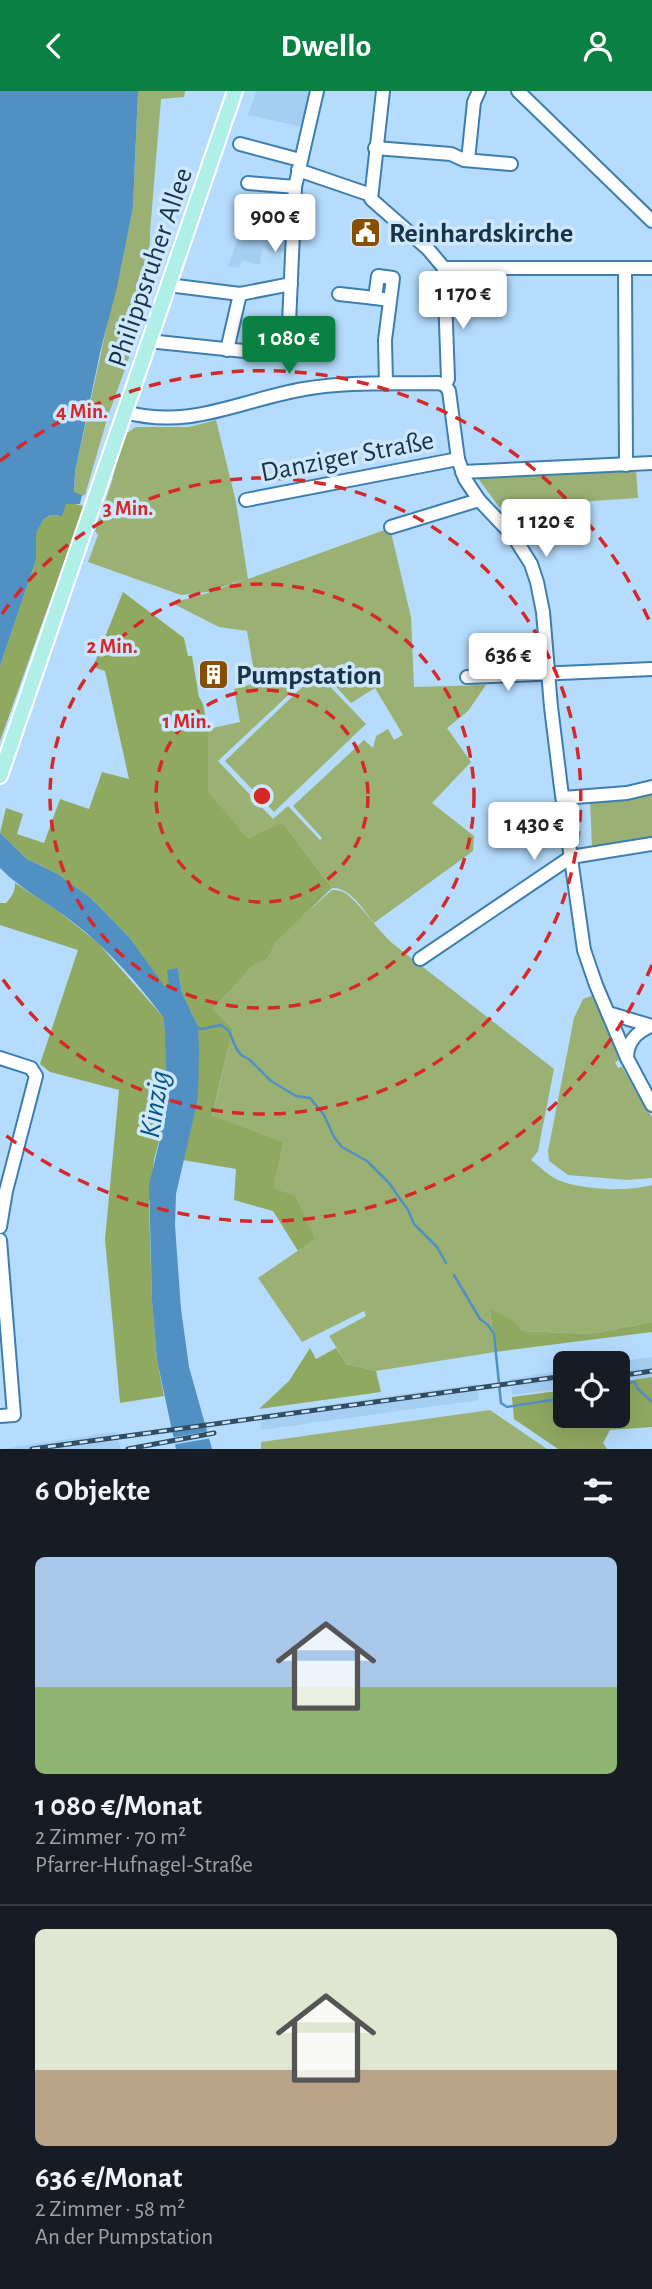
<!DOCTYPE html>
<html lang="de">
<meta charset="utf-8">
<style>
:root{--surface:#171b24;--page:#242831;--text:#f1f3f6;--muted:#9ea1a6;--line:#363941;--accent:#0b8043}
body{margin:0;font-family:"Alegreya Sans",sans-serif;background:var(--page);color:var(--text);height:100vh;display:flex;flex-direction:column;font-size:26px;white-space:nowrap}
*{box-sizing:border-box;margin:0}
p{font-size:23px;color:var(--muted)}
.icon{flex:none;width:38px;height:38px;fill:none;stroke:currentColor;stroke-width:2;stroke-linecap:round;stroke-linejoin:round}
.map{position:relative;height:1358px;overflow:hidden}
.sheet{display:flex;flex-direction:column;background:var(--surface);flex:1}
.sheet>*{flex:none}
.controls{position:absolute;left:553px;top:1260px;display:grid;gap:14px}
.controls a{display:grid;place-items:center;width:77px;height:77px;border-radius:10px;background:var(--surface);box-shadow:0 7px 28px #0002;font-size:35px}
.price{position:absolute;translate:-50% -60px;padding:0 16px;border-radius:7px;background:#fff;color:#222;font-size:23px;line-height:46px;filter:drop-shadow(0 2px 4px #0008)}
.price::after{content:'';position:absolute;left:50%;top:42px;width:21px;height:16px;margin-left:-10px;background:inherit;clip-path:polygon(0 0,100% 0,50% 100%)}
.price.on{background:var(--accent);color:#fff}
ul{padding:0;list-style:none}
li{display:grid;align-content:center;gap:14px;height:371px;padding:0 35px}
li+li{border-top:2px solid var(--line)}
li span{display:grid;place-items:center;height:217px;border-radius:10px;color:#555}
li>.icon{margin-inline-start:auto}
span .icon{width:126px;height:126px;fill:#fffc;stroke-width:1}
li b{font-size:30px}
h2{display:flex;justify-content:space-between;align-items:center;height:84px;padding:0 35px;font-size:30px}
header{display:flex;justify-content:space-between;align-items:center;height:91px;padding:0 35px;background:var(--accent);color:#fff;font-size:32px;font-weight:600}
.map>svg:first-child{display:block}
.built{fill:#a4cff3}
.green{fill:#9bb173;fill-rule:evenodd}
.forest{fill:#90a961}
.water{fill:#5190c3}
.pier{fill:#b5dcfd}
.lines{fill:none;stroke-linecap:round;stroke-linejoin:round}
.stream{stroke:#5190c3;stroke-width:2.5}
.minor-casing{stroke:#3d7eb1;stroke-width:16}
.major-casing{stroke:#fff;stroke-width:18}
.minor{stroke:#fff;stroke-width:12}
.major{stroke:#b0efe7;stroke-width:14}
.rail-casing{stroke:#2f4d63;stroke-width:5}
.rail{stroke:#cde7fe;stroke-width:2.5;stroke-dasharray:8;stroke-linecap:butt}
.ring{fill:none;stroke:#d62828;stroke-width:3.5;stroke-dasharray:12 9}
.labels{text-anchor:middle;stroke-width:7;stroke-linejoin:round;paint-order:stroke}
.poi-label{font-size:28px;font-weight:bold;fill:#183449;stroke:#cde7fe;text-anchor:start}
.street-label{font-size:28px;fill:#183449;stroke:#cde7fe}
.water-label{font-size:30px;font-style:italic;fill:#065485;stroke:#cde7fe}
.centre{fill:#d62828;stroke:#cde7fe;stroke-width:3.5}
.ring-label{font-size:21px;text-anchor:middle;font-weight:bold;fill:#d62828;stroke:#cde7fe;stroke-width:7;stroke-linejoin:round;paint-order:stroke}
</style>
<header><svg class="icon" aria-label="back" viewBox="0 0 24 24"><path d="M15 5l-7 7 7 7"/></svg>Dwello<svg class="icon" aria-label="person" viewBox="0 0 24 24"><circle cx="12" cy="8" r="4"/><path d="M4 21q1-7 8-7t8 7"/></svg></header>
<div class="map">
<svg width="652" height="1358" viewBox="0 0 652 1358">
<rect width="100%" height="100%" fill="#b5dcfd"/>
<!-- built -->
<g class="built">
<path d="M 256,0 L 311,0 L 302,36 L 248,24 Z"/>
<path d="M 244,130 L 289,135 L 287,161 L 273,161 L 262,157 L 260,174 L 242,169 L 239,177 L 228,175 Z"/>
<path d="M 652,1266 L 652,1286 L 618,1290 L 618,1272 L 611,1272 Z"/>
<path d="M 565,1279 L 565,1297 L 512,1304 L 510,1288 Z"/>
<path d="M 477,1293 L 479,1309 L 261,1339 L 260,1323 Z"/>
<path d="M 115,1341 L 121,1358 L 2,1358 Z"/>
</g>
<!-- green -->
<g class="green">
<path d="M 138,0 L 185,0 L 184,6 L 161,8 L 150,141 L 149,181 L 152,203 L 108,325 L 85,404 L 80,405 L 74,402 L 75,381 L 133,116 Z"/>
<path d="M 216,329 L 236,411 L 248,488 L 390,437 L 411,526 L 414,596 L 486,594 L 468,620 L 447,637 L 471,671 L 432,712 L 474,745 L 473,760 L 374,832 C 363,819 351,796 332,797 L 282,731 L 248,749 L 208,700 L 208,638 L 240,631 L 234,598 L 256,592 L 247,540 L 219,536 L 172,512 L 208,502 L 248,487 L 207,501 L 181,504 L 88,471 L 98,444 L 95,440 L 111,393 L 124,344 L 136,336 L 189,336 ZM 318,576 L 351,612 L 375,597 L 403,644 L 394,649 L 388,638 L 376,645 L 373,657 L 364,649 L 293,715 L 322,747 L 320,749 L 288,715 L 273,728 L 218,670 Z"/>
<path d="M 636,378 L 638,407 L 499,416 L 477,386 Z"/>
<path d="M 317,582 L 366,633 L 274,721 L 225,670 Z"/>
<path d="M 652,699 L 652,748 L 592,757 L 590,708 Z"/>
<path d="M 332,799 C 339,799 343,800 348,804 C 364,818 376,837 392,852 L 554,978 L 538,1060 L 531,1069 C 540,1076 549,1085 558,1089 C 581,1099 628,1101 652,1094 L 652,1231 L 589,1243 L 523,1240 L 514,1230 L 490,1219 L 495,1261 L 376,1280 L 347,1273 L 329,1245 L 366,1225 L 364,1220 L 302,1251 L 258,1187 L 315,1148 L 212,1026 L 233,938 L 213,918 L 253,875 L 267,868 L 277,850 L 288,838 Z"/>
<path d="M 594,904 L 619,969 L 615,971 L 618,977 L 622,976 L 652,1026 L 652,1087 L 627,1089 L 568,1084 L 549,1070 L 548,1060 L 574,927 L 583,908 Z"/>
<path d="M 490,1319 L 547,1358 L 261,1358 L 261,1351 Z"/>
</g>
<!-- forest -->
<g class="forest">
<path d="M 70,412 L 84,415 L 0,650 L 0,575 L 36,469 L 36,442 L 44,428 L 52,424 L 57,425 L 66,413 Z"/>
<path d="M 123,501 L 184,547 L 188,565 L 192,565 L 199,606 L 203,613 L 208,638 L 208,700 L 248,748 L 282,731 L 332,797 L 277,850 L 267,868 L 253,875 L 213,918 L 233,938 L 212,1025 L 283,1051 L 273,1097 L 295,1105 L 315,1148 L 298,1160 L 273,1120 L 234,1109 L 236,1078 L 183,1069 L 198,1008 L 198,935 L 182,902 L 178,877 L 169,895 L 165,897 L 130,847 L 91,807 L 58,783 L 27,768 L 0,742 L 6,717 L 23,723 L 17,743 L 44,752 L 60,708 L 89,718 L 102,681 L 129,688 L 105,580 L 93,576 Z"/>
<path d="M 15,792 L 58,820 L 98,852 L 163,926 L 165,940 L 166,1023 L 154,1069 L 149,1114 L 152,1210 L 157,1269 L 164,1305 L 120,1312 L 105,1148 L 119,999 L 50,981 L 40,973 L 78,859 L 0,834 L 0,812 L 6,812 C 12,805 15,801 15,792 Z"/>
<path d="M 490,1218 L 514,1230 L 523,1240 L 589,1243 L 652,1231 L 652,1241 L 495,1261 Z"/>
<path d="M 310,1257 L 316,1268 L 336,1257 L 347,1273 L 376,1280 L 381,1301 L 259,1318 L 289,1290 Z"/>
<path d="M 652,1286 L 652,1336 L 610,1339 L 603,1352 L 607,1358 L 558,1358 L 514,1328 L 512,1306 L 565,1299 L 565,1325 L 618,1325 L 618,1291 Z"/>
</g>
<!-- water -->
<g class="water">
<path d="M 0,0 L 138,0 L 133,116 L 117,196 L 100,262 L 75,381 L 74,401 L 82,404 L 80,413 L 66,413 L 62,425 L 51,424 L 44,428 L 36,442 L 36,469 L 0,575 Z"/>
<path d="M 0,742 L 27,768 L 58,783 L 91,807 L 130,847 L 165,896 L 169,895 L 167,879 L 178,877 L 182,902 L 198,935 L 199,958 L 198,1008 L 176,1103 L 175,1134 L 181,1218 L 189,1276 L 212,1358 L 176,1358 L 157,1269 L 152,1210 L 149,1094 L 166,1023 L 165,940 L 163,926 C 137,891 108,858 74,832 C 48,811 24,801 0,777 Z"/>
</g>
<!-- pier -->
<path class="pier" d="M 210,1340 L 212,1347 L 171,1354 L 170,1347 Z"/>
<g class="lines">
<!-- stream -->
<g class="stream">
<path d="M 195,936 L 201,938 L 221,934 L 229,940 L 236,957 L 241,964 L 250,969 L 271,990 L 296,1005 L 310,1007 L 324,1024 L 334,1046 L 342,1056 L 367,1070 L 389,1092 L 408,1119 L 414,1133 L 437,1156 L 446,1172"/>
<path d="M 454,1184 L 480,1228 L 488,1234 L 494,1243 L 501,1312 L 507,1316 L 565,1307"/>
<path d="M 618,1293 L 635,1291 L 636,1294"/>
<path d="M 637,1297 L 652,1311"/>
</g>
<defs>
<g id="minor">
<path d="M 383,0 L 371,108 L 428,158 L 444,177 L 448,288 L 445,294 L 449,300 L 458,368 L 465,388 L 479,409 L 514,446 L 531,473 L 537,491 L 543,521 L 551,616 L 561,697 L 584,859 L 596,894 L 627,967 L 652,1014"/>
<path d="M 518,0 L 652,130"/>
<path d="M 240,53 L 300,69"/>
<path d="M 375,57 L 451,63 L 464,69 L 511,73"/>
<path d="M 468,69 L 474,11 L 479,0"/>
<path d="M 298,79 L 371,104"/>
<path d="M 248,92 L 295,96"/>
<path d="M 444,177 L 652,177"/>
<path d="M 625,177 L 626,374"/>
<path d="M 168,194 L 240,203 L 291,193"/>
<path d="M 339,203 L 375,207"/>
<path d="M 148,250 L 272,263 L 281,262 L 288,255 L 295,96 L 317,0"/>
<path d="M 227,259 L 240,203"/>
<path d="M 386,293 L 385,249 L 393,187 L 378,185 L 375,207 L 390,209"/>
<path d="M 125,321 C 191,339 240,309 304,298 C 348,290 394,293 438,292 L 445,294"/>
<path d="M 462,381 L 652,372"/>
<path d="M 246,409 L 458,368"/>
<path d="M 391,436 L 479,409"/>
<path d="M 467,586 L 652,578"/>
<path d="M 563,707 L 627,702 L 652,696"/>
<path d="M 420,868 L 571,766 L 652,753"/>
<path d="M 608,922 L 652,935"/>
<path d="M 0,967 L 31,977 L 36,985 L 6,1100 L 0,1136"/>
<path d="M 627,967 C 627,950 637,941 651,935"/>
<path d="M 0,1149 L 14,1324 L 0,1325"/>
</g>
<path id="major" d="M 0,685 L 235,0"/>
</defs>
<!-- minor casing -->
<use href="#minor" class="minor-casing"/>
<!-- major casing -->
<use href="#major" class="major-casing"/>
<!-- minor -->
<use href="#minor" class="minor"/>
<!-- major -->
<use href="#major" class="major"/>
<defs>
<g id="rail">
<path d="M 618,1285 L 652,1280"/>
<path d="M 32,1358 L 565,1285"/>
<path d="M 128,1358 L 214,1342"/>
</g>
</defs>
<!-- rail casing -->
<use href="#rail" class="rail-casing"/>
<!-- rail -->
<use href="#rail" class="rail"/>
</g>
<!-- distance rings -->
<g class="ring">
<circle cx="262" cy="705" r="106"/>
<circle cx="262" cy="705" r="212"/>
<path d="M2 523A318 318 0 1 1 2 887"/>
<path d="M652 874A425 425 0 0 1 0 1040M0 370A425 425 0 0 1 652 536"/>
</g>
<!-- icons -->
<defs>
<symbol id="civic-square" viewBox="-11 -11 22 22"><rect x="-9" y="-9" width="18" height="18" rx="4" fill="#884f02" stroke="#cde7fe"/><path d="M-.6-6.5H3V-4.5H.6V-3L4-1V1h2V6H-6V1h2V-1L-.6-3ZM-1.2 2.5V6h2.4V2.5Z" fill="#fff"/></symbol>
<symbol id="building-square" viewBox="-11 -11 22 22"><rect x="-9" y="-9" width="18" height="18" rx="4" fill="#884f02" stroke="#cde7fe"/><path d="M-4-6H4V6H1V3H-1V6H-4ZM-2.5-4.3h1.7v1.8h-1.7ZM.8-4.3h1.7v1.8H.8ZM-2.5-1h1.7V.8h-1.7ZM.8-1h1.7V.8H.8Z" fill="#fff"/></symbol>
</defs>
<g fill-rule="evenodd">
<use href="#civic-square" x="348" y="124" width="35" height="35"/>
<use href="#building-square" x="196" y="566" width="35" height="35"/>
</g>
<g class="labels">
<!-- poi labels -->
<g class="poi-label">
<text x="389" y="151">Reinhardskirche</text>
<text x="236" y="593">Pumpstation</text>
</g>
<!-- street labels -->
<g class="street-label">
<text transform="translate(149 176) rotate(-71)" y="10">Philippsruher Allee</text>
<text transform="translate(347 364) rotate(-11)" y="10">Danziger Straße</text>
</g>
<!-- water labels -->
<g class="water-label">
<text transform="translate(154 1013) rotate(-81)" y="10">Kinzig</text>
</g>
</g>
<circle cx="262" cy="705" r="10" class="centre"/>
<g class="ring-label">
<text x="82" y="327">4 Min.</text>
<text x="128" y="424">3 Min.</text>
<text x="112" y="562">2 Min.</text>
<text x="187" y="637">1 Min.</text>
</g>
</svg>
<div class="controls">
<a><svg class="icon" aria-label="locate" viewBox="0 0 24 24"><circle cx="12" cy="12" r="6"/><path d="M12 2v4M12 18v4M2 12h4M18 12h4"/></svg></a>
</div>
<b class="price" style="left:275px;top:163px">900 €</b>
<b class="price" style="left:463px;top:240px">1 170 €</b>
<b class="price on" style="left:289px;top:285px">1 080 €</b>
<b class="price" style="left:546px;top:468px">1 120 €</b>
<b class="price" style="left:508px;top:602px">636 €</b>
<b class="price" style="left:534px;top:771px">1 430 €</b>
</div>
<section class="sheet">
<h2>6 Objekte<svg class="icon" aria-label="filters" viewBox="0 0 24 24"><path d="M4 7h16M4 17h16"/><circle cx="9" cy="7" r="2"/><circle cx="15" cy="17" r="2"/></svg></h2>
<ul>
<li><span style="background:linear-gradient(#a9c7e8 60%,#8fb573 0)"><svg class="icon" aria-label="home" viewBox="0 0 24 24"><path d="M3 11l9-7 9 7M6 9v11h12V9"/></svg></span><div><b>1 080 €/Monat</b><p>2 Zimmer · 70 m²</p><p>Pfarrer-Hufnagel-Straße</p></div></li>
<li><span style="background:linear-gradient(#dfe7d0 65%,#b9a48a 0)"><svg class="icon" aria-label="home" viewBox="0 0 24 24"><path d="M3 11l9-7 9 7M6 9v11h12V9"/></svg></span><div><b>636 €/Monat</b><p>2 Zimmer · 58 m²</p><p>An der Pumpstation</p></div></li>
</ul>
</section>
